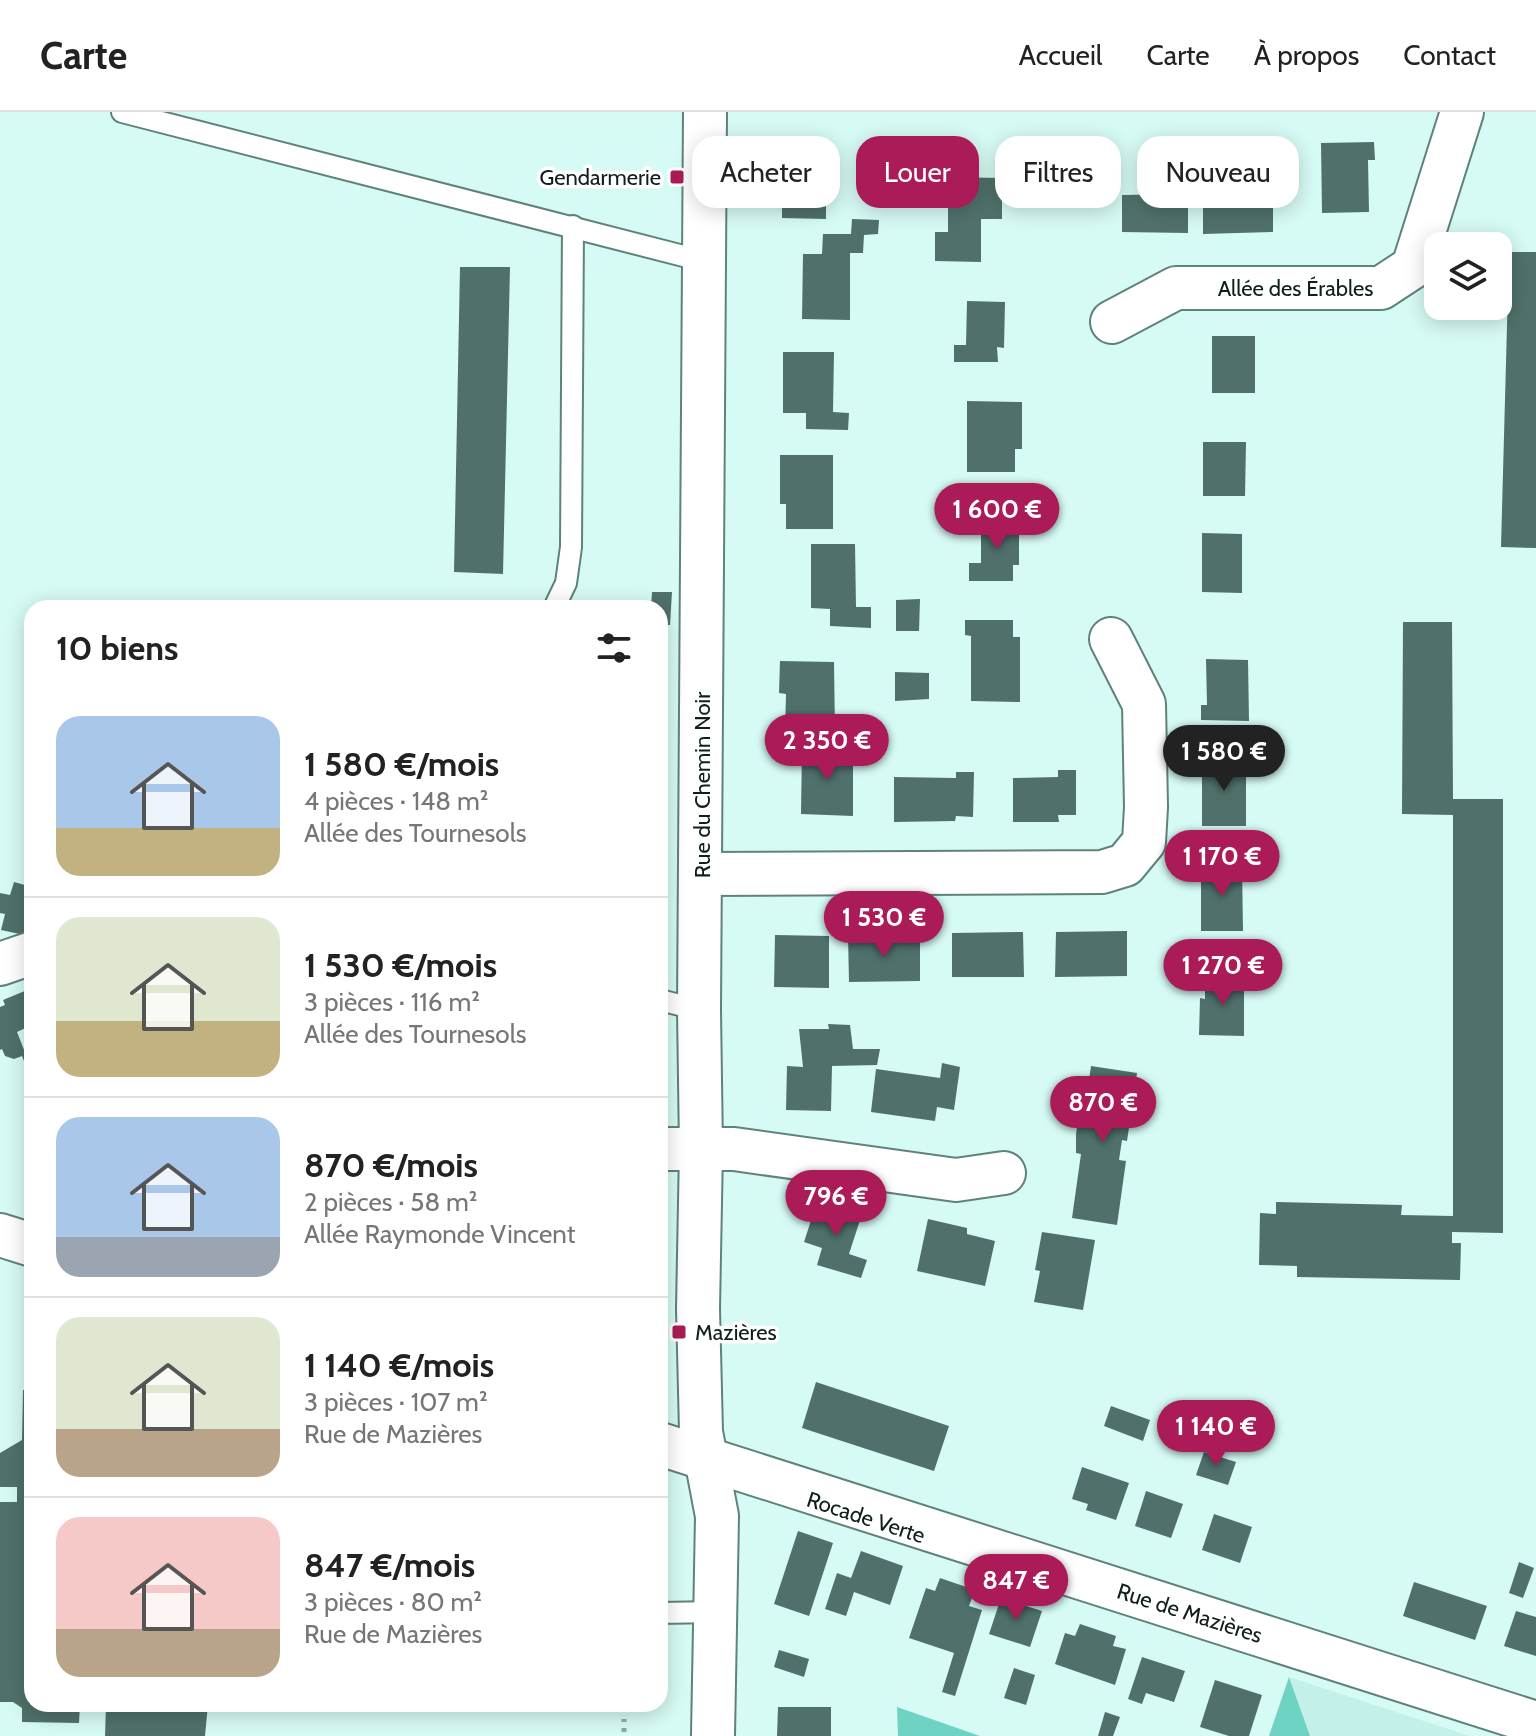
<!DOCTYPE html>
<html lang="fr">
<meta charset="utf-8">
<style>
:root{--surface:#fff;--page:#f6f6f6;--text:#222;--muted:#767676;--line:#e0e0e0;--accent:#aa1b57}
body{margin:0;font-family:Cabin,sans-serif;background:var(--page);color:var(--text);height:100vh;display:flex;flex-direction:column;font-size:30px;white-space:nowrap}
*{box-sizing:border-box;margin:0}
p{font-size:26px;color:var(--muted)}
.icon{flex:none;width:44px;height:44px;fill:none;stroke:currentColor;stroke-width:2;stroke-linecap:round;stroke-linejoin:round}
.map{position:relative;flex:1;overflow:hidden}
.side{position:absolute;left:24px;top:488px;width:644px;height:1112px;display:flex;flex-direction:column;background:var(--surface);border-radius:24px;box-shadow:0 4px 20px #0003}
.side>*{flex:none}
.top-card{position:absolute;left:692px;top:24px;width:724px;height:72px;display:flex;gap:16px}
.buttons{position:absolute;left:1424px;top:120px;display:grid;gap:16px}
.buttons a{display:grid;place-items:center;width:88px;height:88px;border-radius:16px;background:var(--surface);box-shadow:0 4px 20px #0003;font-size:40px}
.price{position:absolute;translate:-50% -68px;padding:0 18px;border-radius:28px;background:var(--accent);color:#fff;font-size:26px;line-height:52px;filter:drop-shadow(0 2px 4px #0008)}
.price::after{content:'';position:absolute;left:50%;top:48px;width:24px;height:18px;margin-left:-12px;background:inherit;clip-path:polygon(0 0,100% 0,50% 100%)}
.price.on{background:#222;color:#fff}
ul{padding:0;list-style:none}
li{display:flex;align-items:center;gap:24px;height:200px;padding:0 32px}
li+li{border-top:2px solid var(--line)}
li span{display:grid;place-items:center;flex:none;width:224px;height:160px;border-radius:24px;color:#555}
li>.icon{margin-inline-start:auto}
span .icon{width:96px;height:96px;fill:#fffc;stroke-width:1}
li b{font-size:34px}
h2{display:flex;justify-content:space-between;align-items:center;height:96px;padding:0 32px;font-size:34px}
.chip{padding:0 28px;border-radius:24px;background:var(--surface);box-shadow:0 4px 20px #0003;font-size:28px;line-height:72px}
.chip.on{background:var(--accent);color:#fff}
header{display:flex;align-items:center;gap:48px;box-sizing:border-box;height:112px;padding:0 40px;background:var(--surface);border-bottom:2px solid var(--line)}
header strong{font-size:38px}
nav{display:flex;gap:44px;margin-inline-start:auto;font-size:28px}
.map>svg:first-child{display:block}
.built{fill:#c3f1e9}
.green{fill:#6fd3c3}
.building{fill:#50716b}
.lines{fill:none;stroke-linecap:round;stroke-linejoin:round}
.service-casing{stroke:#60827c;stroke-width:24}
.minor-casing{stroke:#60827c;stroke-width:46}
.path{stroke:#8ca8a3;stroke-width:5;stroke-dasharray:4 6;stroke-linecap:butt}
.service{stroke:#fff;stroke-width:20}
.minor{stroke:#fff;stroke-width:42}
.poi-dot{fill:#aa1b57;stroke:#fff;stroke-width:3}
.labels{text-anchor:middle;stroke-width:7;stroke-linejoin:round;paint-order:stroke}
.poi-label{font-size:22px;fill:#101e1c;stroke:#fff;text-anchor:end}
.street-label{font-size:22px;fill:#101e1c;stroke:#fff}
</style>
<header>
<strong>Carte</strong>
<nav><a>Accueil</a><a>Carte</a><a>À propos</a><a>Contact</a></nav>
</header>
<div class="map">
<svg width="1536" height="1624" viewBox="0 0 1536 1624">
<rect width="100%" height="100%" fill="#d6fbf4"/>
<!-- built -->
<path class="built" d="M 1289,1565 L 1470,1624 L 1310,1624 Z"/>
<!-- green -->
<g class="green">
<path d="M 1289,1565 L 1310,1624 L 1269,1624 Z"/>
<path d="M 897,1595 L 980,1624 L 898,1624 Z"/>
</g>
<!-- building -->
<g class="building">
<path d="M 1374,30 L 1375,48 L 1368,48 L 1369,100 L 1322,101 L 1321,31 Z"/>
<path d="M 782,36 L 826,36 L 826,107 L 782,106 Z"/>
<path d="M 1020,37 L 1089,39 L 1087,91 L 1020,89 Z"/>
<path d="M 943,65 L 1002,66 L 1002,107 L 981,107 L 981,150 L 935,149 L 935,120 L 948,120 L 948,86 L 943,86 Z"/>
<path d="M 1273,74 L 1273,120 L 1203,122 L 1203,77 Z"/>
<path d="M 1188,82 L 1188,121 L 1122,120 L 1122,83 Z"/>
<path d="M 852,107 L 879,108 L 878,122 L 864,123 L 863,141 L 850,141 L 850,208 L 802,207 L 803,142 L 822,142 L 823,122 L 851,122 Z"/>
<path d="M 1509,140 L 1536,140 L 1536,436 L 1501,435 Z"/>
<path d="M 460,155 L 510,155 L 503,462 L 454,460 Z"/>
<path d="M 967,189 L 1005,190 L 1004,236 L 997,235 L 998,250 L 954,250 L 954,233 L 966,233 Z"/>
<rect x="1212" y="224" width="43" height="57"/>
<path d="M 783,240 L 834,240 L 833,300 L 849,301 L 848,318 L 806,317 L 806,301 L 783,301 Z"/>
<path d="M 967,289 L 1022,290 L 1022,337 L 1015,337 L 1015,360 L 967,360 Z"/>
<path d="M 1203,330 L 1246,330 L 1245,384 L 1203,384 Z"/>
<path d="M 780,343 L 833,343 L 833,417 L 786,417 L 786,392 L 780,392 Z"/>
<path d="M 981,407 L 1019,407 L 1019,453 L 1013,453 L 1013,469 L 969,469 L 969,451 L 981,451 Z"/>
<path d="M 1202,421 L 1242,422 L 1242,481 L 1202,480 Z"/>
<path d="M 811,432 L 855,432 L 856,495 L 871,495 L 871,516 L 830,514 L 830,497 L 811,496 Z"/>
<path d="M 652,480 L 672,480 L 670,513 L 660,513 L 660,496 L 651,496 Z"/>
<path d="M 920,487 L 919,519 L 896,519 L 896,488 Z"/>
<path d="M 965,508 L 1013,508 L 1013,525 L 1020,525 L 1020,590 L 971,589 L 971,524 L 965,523 Z"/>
<path d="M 1403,510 L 1452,510 L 1453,687 L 1503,687 L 1503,1121 L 1452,1120 L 1452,1131 L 1461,1131 L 1460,1168 L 1297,1165 L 1297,1154 L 1259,1153 L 1260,1101 L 1276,1102 L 1276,1090 L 1402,1093 L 1401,1103 L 1453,1104 L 1453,703 L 1402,702 Z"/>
<path d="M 1206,547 L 1248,548 L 1249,609 L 1201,608 L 1201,593 L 1207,593 Z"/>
<path d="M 780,549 L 834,550 L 835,621 L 785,620 L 786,582 L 779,581 Z"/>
<path d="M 895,560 L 929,561 L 929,587 L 895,589 Z"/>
<path d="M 802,636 L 853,638 L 853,704 L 801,702 Z"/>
<path d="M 1246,648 L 1246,714 L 1202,714 L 1202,649 Z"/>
<path d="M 1058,658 L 1076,658 L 1076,703 L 1058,703 L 1059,710 L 1013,710 L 1013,666 L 1058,665 Z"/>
<path d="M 956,660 L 974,660 L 973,705 L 956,704 L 955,709 L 894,710 L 894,665 L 956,666 Z"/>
<path d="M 1201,753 L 1242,753 L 1243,819 L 1201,819 Z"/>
<path d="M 14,770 L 32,775 L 32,808 L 29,824 L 1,818 L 5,802 L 0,801 L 0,781 L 10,783 Z"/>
<path d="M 1127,819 L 1127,864 L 1055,865 L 1056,820 Z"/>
<path d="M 1023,820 L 1024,865 L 952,865 L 952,821 Z"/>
<path d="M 775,823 L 829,824 L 829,876 L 774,875 Z"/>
<path d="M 848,824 L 920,824 L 920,869 L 849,870 Z"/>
<path d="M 1244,864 L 1244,924 L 1199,923 L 1200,886 L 1205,887 L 1205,865 Z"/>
<path d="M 32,876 L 32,913 L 17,920 L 30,953 L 26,954 L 22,944 L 14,947 L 5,944 L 2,937 L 0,938 L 0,895 L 5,893 L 3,888 Z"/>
<path d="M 828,912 L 850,913 L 853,937 L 880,937 L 877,953 L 832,954 L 831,999 L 786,998 L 787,954 L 803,955 L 799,917 L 829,917 Z"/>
<path d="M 942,951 L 960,955 L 954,998 L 937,995 L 935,1009 L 871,1000 L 876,957 L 940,966 Z"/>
<path d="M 1091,954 L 1137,961 L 1127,1029 L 1122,1028 L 1119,1048 L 1126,1049 L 1117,1113 L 1072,1106 L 1081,1042 L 1076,1041 L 1076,1022 L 1082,983 L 1087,983 Z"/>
<path d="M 818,1087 L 862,1102 L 849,1142 L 867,1148 L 861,1166 L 817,1153 L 822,1136 L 804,1130 Z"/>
<path d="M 928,1107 L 967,1116 L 967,1122 L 995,1129 L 985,1174 L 917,1159 Z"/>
<path d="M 1042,1120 L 1095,1128 L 1083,1198 L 1034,1190 L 1040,1159 L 1035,1158 Z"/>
<path d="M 816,1270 L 949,1314 L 934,1359 L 802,1316 Z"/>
<path d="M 23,1278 L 32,1278 L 32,1592 L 80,1592 L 79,1611 L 22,1610 L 22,1596 L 13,1590 L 0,1590 L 0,1390 L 17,1390 L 17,1375 L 0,1375 L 0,1341 L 22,1328 Z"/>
<path d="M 1111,1294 L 1150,1308 L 1143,1329 L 1104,1314 Z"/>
<path d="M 1204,1340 L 1236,1350 L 1228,1373 L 1196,1363 Z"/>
<path d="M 1082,1355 L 1129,1371 L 1116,1408 L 1086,1398 L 1088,1392 L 1072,1387 Z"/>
<path d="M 1146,1379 L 1183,1392 L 1171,1426 L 1135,1414 Z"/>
<path d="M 1214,1402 L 1252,1415 L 1240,1451 L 1202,1438 Z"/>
<path d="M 798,1419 L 833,1431 L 809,1504 L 774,1492 Z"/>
<path d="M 861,1439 L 903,1454 L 890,1493 L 854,1480 L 846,1504 L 825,1497 L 837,1461 L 851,1466 Z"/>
<path d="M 1519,1450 L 1534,1456 L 1523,1486 L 1509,1481 Z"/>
<path d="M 940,1466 L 975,1478 L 969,1494 L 982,1498 L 955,1584 L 942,1580 L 954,1541 L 909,1526 L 926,1476 L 935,1479 Z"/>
<path d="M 1414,1470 L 1487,1494 L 1475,1528 L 1403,1504 Z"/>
<path d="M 1001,1486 L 1042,1499 L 1030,1535 L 989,1522 Z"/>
<path d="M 1516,1499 L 1536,1505 L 1536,1544 L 1504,1534 Z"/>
<path d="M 1080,1512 L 1116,1524 L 1113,1534 L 1126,1537 L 1115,1573 L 1055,1552 L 1065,1521 L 1075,1524 Z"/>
<path d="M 779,1538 L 809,1547 L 804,1565 L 774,1555 Z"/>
<path d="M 1142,1545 L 1185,1559 L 1174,1590 L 1146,1581 L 1142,1592 L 1128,1587 Z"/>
<path d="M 1014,1556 L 1035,1563 L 1026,1593 L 1004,1586 Z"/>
<path d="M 1215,1568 L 1262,1583 L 1249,1624 L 1229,1624 L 1200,1615 Z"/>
<path d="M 106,1592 L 208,1592 L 205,1624 L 105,1624 Z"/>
<path d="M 778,1595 L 831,1595 L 831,1624 L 777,1624 Z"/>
<path d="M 1105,1600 L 1120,1605 L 1113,1624 L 1098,1624 Z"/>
</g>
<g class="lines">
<defs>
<g id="service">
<path d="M 122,0 L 703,149"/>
<path d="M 554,496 L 566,471 L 571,435 L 573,114"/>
<path d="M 660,888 L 699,898"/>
<path d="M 660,1501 L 715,1500"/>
</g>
<g id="minor">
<path d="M 705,0 L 699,898 L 701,1037 L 698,1197 L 701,1320 L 717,1404 L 713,1624"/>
<path id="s1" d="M 1112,210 L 1176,176 L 1381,176 L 1413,155 L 1462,0"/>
<path d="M 701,762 L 1102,760 L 1125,753 L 1144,730 L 1146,695 L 1144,592 L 1111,527"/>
<path d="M 0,852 L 32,841"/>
<path d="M 660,1037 L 734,1037 L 956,1068 L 1004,1061"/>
<path d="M 0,1123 L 32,1133"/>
<path id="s2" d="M 660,1332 L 1536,1611"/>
</g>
</defs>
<!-- service casing -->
<use href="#service" class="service-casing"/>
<!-- minor casing -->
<use href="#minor" class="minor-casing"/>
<!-- path -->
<path class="path" d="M 624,1620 L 624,1607"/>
<!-- service -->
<use href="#service" class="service"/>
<!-- minor -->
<use href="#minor" class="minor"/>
</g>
<!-- markers -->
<g class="poi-dot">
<rect x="669" y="57" width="16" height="16" rx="4"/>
<rect x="671" y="1212" width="16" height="16" rx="4"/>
</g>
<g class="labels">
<!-- poi labels -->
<g class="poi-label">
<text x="661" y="73">Gendarmerie</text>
<text x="695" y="1228" text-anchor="start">Mazières</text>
</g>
<!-- street labels -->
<g class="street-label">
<text dy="8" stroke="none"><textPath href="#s1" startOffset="192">Allée des Érables</textPath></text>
<text transform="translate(702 673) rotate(-90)" y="8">Rue du Chemin Noir</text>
<text transform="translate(866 1405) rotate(18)" y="8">Rocade Verte</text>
<text dy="8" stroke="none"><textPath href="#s2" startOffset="556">Rue de Mazières</textPath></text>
</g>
</g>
</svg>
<div class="buttons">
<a><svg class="icon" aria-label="layers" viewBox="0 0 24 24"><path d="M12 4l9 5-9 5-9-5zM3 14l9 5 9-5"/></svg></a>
</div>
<b class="price" style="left:997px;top:439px">1 600 €</b>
<b class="price" style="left:827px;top:670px">2 350 €</b>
<b class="price on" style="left:1224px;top:681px">1 580 €</b>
<b class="price" style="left:1222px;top:786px">1 170 €</b>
<b class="price" style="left:884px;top:847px">1 530 €</b>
<b class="price" style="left:1223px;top:895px">1 270 €</b>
<b class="price" style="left:1103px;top:1032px">870 €</b>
<b class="price" style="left:836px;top:1126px">796 €</b>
<b class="price" style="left:1216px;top:1356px">1 140 €</b>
<b class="price" style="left:1016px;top:1510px">847 €</b>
<div class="top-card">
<a class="chip">Acheter</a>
<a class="chip on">Louer</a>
<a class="chip">Filtres</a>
<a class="chip">Nouveau</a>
</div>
<section class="side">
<h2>10 biens<svg class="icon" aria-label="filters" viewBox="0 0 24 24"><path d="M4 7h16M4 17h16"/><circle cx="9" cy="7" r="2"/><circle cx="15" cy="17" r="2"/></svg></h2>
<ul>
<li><span style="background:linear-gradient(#a9c7e8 70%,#c2b280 0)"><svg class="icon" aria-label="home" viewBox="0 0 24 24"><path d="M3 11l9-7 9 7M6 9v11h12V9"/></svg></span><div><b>1 580 €/mois</b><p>4 pièces · 148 m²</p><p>Allée des Tournesols</p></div></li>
<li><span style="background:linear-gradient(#dfe7d0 65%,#c2b280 0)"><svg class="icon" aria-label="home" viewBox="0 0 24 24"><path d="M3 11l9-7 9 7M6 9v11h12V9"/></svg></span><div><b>1 530 €/mois</b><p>3 pièces · 116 m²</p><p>Allée des Tournesols</p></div></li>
<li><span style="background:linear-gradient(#a9c7e8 75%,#9aa5b1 0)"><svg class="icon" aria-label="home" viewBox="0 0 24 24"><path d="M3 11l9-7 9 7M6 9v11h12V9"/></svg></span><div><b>870 €/mois</b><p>2 pièces · 58 m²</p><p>Allée Raymonde Vincent</p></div></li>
<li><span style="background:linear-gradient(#dfe7d0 70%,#b9a48a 0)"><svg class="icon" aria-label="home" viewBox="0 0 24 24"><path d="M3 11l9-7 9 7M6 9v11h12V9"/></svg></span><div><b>1 140 €/mois</b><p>3 pièces · 107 m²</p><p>Rue de Mazières</p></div></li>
<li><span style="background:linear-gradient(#f6c9c9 70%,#b9a48a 0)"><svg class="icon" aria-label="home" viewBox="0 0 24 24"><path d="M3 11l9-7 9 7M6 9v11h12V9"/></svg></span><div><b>847 €/mois</b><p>3 pièces · 80 m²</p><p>Rue de Mazières</p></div></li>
</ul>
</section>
</div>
